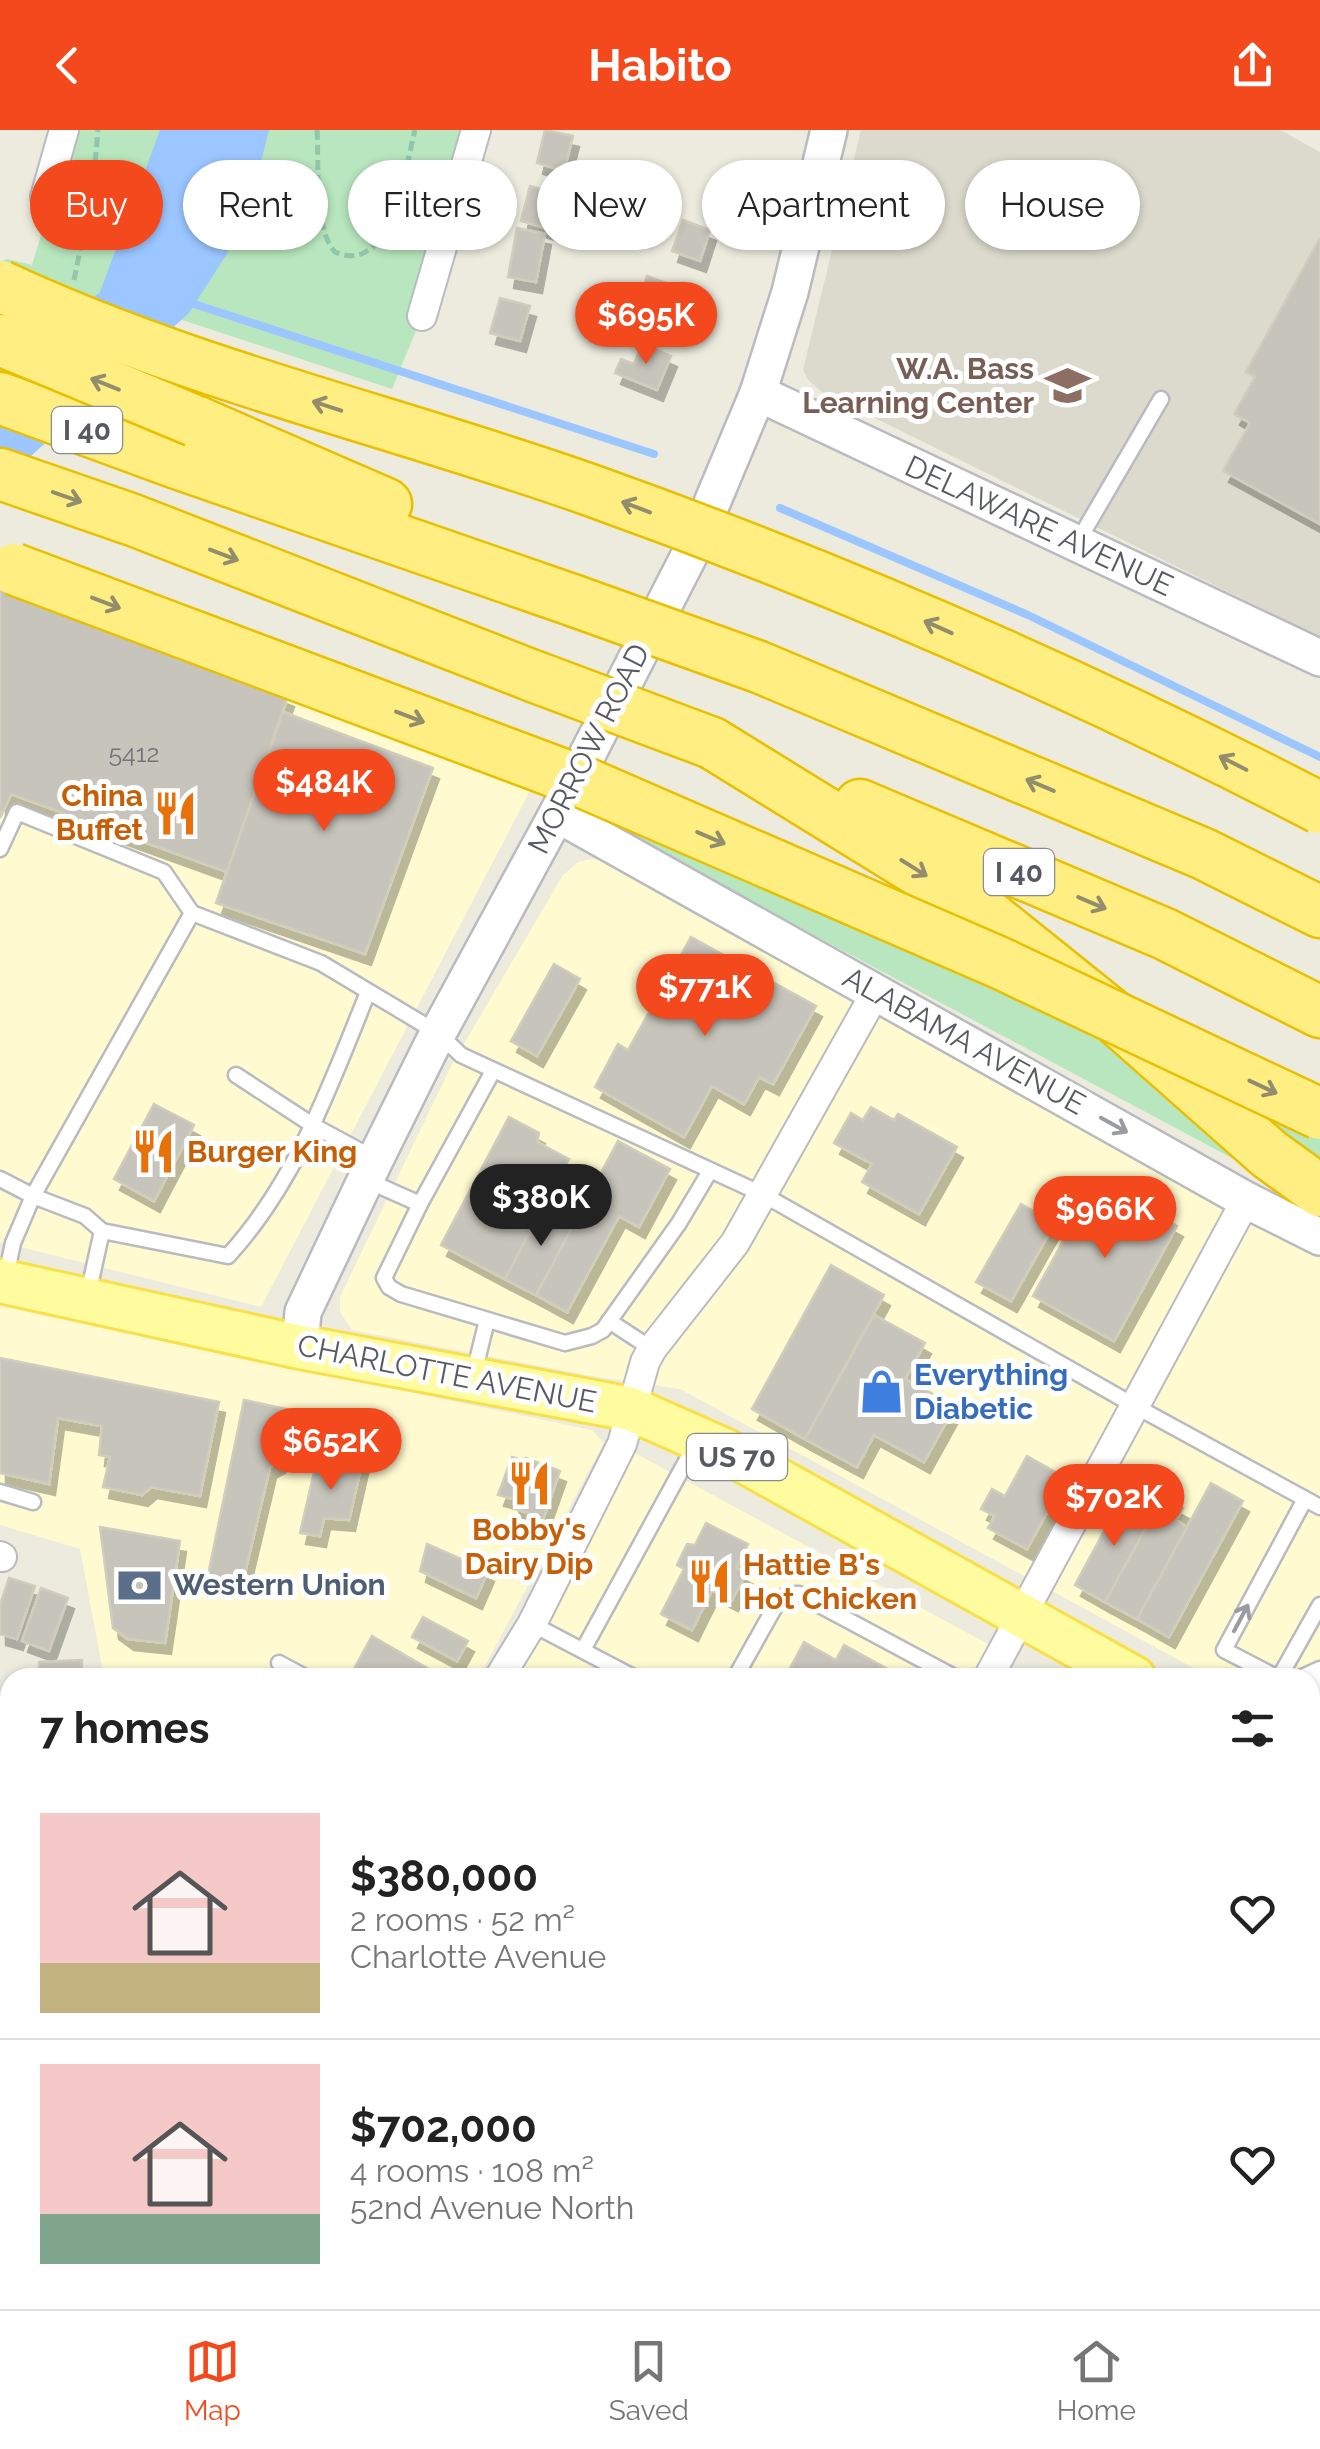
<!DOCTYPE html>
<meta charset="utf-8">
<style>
:root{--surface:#fff;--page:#f6f6f6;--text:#222;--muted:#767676;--line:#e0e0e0;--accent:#f4491c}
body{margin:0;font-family:Raleway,sans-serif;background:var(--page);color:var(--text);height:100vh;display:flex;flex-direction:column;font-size:38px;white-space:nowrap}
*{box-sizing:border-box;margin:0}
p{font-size:32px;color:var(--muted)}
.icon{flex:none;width:55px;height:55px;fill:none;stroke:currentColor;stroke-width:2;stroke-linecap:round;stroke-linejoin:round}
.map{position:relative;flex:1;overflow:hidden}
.sheet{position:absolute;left:0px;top:1538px;width:1320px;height:642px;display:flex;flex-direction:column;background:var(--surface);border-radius:30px 30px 0 0;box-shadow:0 2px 8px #0004}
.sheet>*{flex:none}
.guide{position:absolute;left:30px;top:30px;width:1260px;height:90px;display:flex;gap:20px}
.price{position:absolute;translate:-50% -85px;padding:0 22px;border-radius:35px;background:var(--accent);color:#fff;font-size:32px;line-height:65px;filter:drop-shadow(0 2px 5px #0008)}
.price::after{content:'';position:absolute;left:50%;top:60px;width:30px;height:22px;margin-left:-15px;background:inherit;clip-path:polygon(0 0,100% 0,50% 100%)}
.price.active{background:#222;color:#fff}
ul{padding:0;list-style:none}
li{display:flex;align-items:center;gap:30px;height:250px;padding:0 40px}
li+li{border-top:2px solid var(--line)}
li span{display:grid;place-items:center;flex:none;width:280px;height:200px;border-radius:0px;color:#555}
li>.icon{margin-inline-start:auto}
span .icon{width:120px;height:120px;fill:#fffc;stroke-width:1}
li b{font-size:42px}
h2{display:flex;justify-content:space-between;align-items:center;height:120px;padding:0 40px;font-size:42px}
.tag{padding:0 35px;border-radius:45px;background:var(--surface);box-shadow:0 2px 8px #0004;font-size:35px;line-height:90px}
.tag.active{background:var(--accent);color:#fff}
header{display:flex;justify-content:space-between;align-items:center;height:130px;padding:0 40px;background:var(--accent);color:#fff;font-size:45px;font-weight:700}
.dock{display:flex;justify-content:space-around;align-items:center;height:140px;border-top:2px solid var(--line);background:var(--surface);font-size:28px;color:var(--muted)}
.dock a{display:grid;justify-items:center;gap:5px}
.dock .active{color:var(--accent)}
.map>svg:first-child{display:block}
.commercial{fill:#fffad0}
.education{fill:#dbdacd}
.green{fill:#b8e6be}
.water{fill:#9bc6ff}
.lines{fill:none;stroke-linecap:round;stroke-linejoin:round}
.stream{stroke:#9bc6ff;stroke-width:8}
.building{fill:#c7c4bb;stroke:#d1cdbc;stroke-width:2.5;filter:url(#shadow)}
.service-casing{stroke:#b9bbc1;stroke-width:19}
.minor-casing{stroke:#b9bbc1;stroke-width:32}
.tertiary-casing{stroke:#b9bbc1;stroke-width:40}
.primary-casing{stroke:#fae048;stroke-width:48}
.motorway-casing{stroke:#eabf00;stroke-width:55}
.path{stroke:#91c7a8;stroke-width:5;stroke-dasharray:10 5;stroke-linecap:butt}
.service{stroke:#fff;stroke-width:14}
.minor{stroke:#fff;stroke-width:28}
.tertiary{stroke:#fff;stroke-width:35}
.primary{stroke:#fffca0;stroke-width:42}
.motorway{stroke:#ffef82;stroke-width:50}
.motorway-bridge-casing{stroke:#eabf00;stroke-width:55;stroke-linecap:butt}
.motorway-bridge{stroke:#ffef82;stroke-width:50}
.oneway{stroke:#928e6d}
.oneway2{stroke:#9a9ca0}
.labels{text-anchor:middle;stroke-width:10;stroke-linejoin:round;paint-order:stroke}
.number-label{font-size:25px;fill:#737478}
.shield{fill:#fff;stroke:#898c90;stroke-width:2.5}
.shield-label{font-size:28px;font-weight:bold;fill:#575a61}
.education-label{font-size:30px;font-weight:bold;fill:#785e54;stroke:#fff;text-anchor:end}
.street-label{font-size:30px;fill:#575a61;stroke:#fff}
.food-label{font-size:30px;font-weight:bold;fill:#c56008;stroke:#fff;text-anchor:start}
.shop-label{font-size:30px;font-weight:bold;fill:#366cbe;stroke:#fff;text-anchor:start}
.service-label{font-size:30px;font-weight:bold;fill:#4e5e75;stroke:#fff;text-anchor:start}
</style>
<header><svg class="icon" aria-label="back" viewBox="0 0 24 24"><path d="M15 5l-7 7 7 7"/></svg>Habito<svg class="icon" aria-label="share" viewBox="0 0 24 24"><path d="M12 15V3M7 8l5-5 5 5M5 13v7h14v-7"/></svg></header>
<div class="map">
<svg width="1320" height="2179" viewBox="0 0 1320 2179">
<defs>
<filter id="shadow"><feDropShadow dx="6" dy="11" stdDeviation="0" flood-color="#0004"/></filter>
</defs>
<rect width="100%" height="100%" fill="#ecebde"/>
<!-- commercial -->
<g class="commercial">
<path d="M 0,458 L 532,657 L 261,1177 L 0,1112 Z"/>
<path d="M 592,729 L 603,730 L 680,766 L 1320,1117 L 1320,1608 L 1310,1602 L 1310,1548 L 1210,1547 L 680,1259 L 586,1245 L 352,1200 L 340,1182 L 340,1167 L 452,934 L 563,745 L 578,732 Z"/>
<path d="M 0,1169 L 203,1219 L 592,1300 L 604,1313 L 479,1547 L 203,1548 L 195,1543 L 193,1548 L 104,1547 L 80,1419 L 0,1395 Z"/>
<path d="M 635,1323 L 990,1515 L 972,1547 L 510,1548 Z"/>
<path d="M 1320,1971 L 1320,2167 L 1310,2161 L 1310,1989 Z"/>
</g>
<!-- education -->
<path class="education" d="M 861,0 L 1280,0 L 1320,22 L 1320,507 L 822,262 L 808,250 L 803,240 Z"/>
<!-- green -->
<g class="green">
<path d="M 73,0 L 476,0 L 422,186 L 392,259 L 158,182 L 0,357 L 0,132 L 7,129 L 32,135 Z"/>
<path d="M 614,637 L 1320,992 L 1320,1075 L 615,699 Z"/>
</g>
<!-- water -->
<path class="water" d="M 160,0 L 269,0 L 255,55 L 230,119 L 189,183 L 0,354 L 0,257 L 100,162 Z"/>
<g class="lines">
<!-- stream -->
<g class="stream">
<path d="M 188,172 L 654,324"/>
<path d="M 780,378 L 1028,485 L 1320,627"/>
</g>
</g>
<!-- building -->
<g class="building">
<path d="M 545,0 L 573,6 L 564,41 L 537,33 Z"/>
<path d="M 530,56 L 572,68 L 563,103 L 521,91 Z"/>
<path d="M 683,90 L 710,100 L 700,131 L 672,121 Z"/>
<path d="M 517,98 L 545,104 L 536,152 L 508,147 Z"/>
<path d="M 1320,108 L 1320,394 L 1223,341 L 1250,293 L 1234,284 L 1255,247 L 1246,242 Z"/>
<path d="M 647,146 L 693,163 L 679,198 L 652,188 L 660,168 L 642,162 Z"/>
<path d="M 500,168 L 530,176 L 520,211 L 490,203 Z"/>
<path d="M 642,214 L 671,226 L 657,260 L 615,243 L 621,229 L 634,234 Z"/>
<path d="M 0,460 L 288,566 L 227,742 L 11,664 L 0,688 Z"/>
<path d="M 283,582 L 433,638 L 365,824 L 216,773 Z"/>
<path d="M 691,807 L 816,876 L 773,954 L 759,947 L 744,974 L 712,956 L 684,1007 L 595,957 L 618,914 L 628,920 Z"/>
<path d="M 554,834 L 580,849 L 537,926 L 511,911 Z"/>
<path d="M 154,974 L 194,995 L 154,1071 L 114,1049 Z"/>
<path d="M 871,977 L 894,990 L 898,984 L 957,1017 L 919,1084 L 862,1052 L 872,1034 L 834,1013 L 851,983 L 863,990 Z"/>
<path d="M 509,987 L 539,1003 L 537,1012 L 569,1029 L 505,1149 L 441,1115 Z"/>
<path d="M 618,1011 L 670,1039 L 639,1097 L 619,1086 L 567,1182 L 536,1165 Z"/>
<path d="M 1096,1051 L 1177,1096 L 1114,1211 L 1033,1166 Z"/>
<path d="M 545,1073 L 576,1090 L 536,1165 L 505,1149 Z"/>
<path d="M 1021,1074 L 1055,1093 L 1011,1171 L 976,1152 Z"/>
<path d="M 831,1135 L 884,1165 L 805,1309 L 752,1279 Z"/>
<path d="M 874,1185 L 925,1213 L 905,1249 L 955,1276 L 924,1332 L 874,1305 L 857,1337 L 805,1309 Z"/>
<path d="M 0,1228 L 219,1272 L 200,1366 L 151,1357 L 142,1365 L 103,1357 L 110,1327 L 99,1325 L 102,1296 L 58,1288 L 49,1354 L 0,1343 Z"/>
<path d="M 244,1270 L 290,1280 L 279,1332 L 270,1337 L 242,1455 L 207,1450 Z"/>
<path d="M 318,1325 L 362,1333 L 349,1390 L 324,1388 L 320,1406 L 300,1403 Z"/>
<path d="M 1027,1326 L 1066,1348 L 1027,1419 L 988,1398 L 995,1386 L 981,1379 L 992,1359 L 1005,1366 Z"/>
<path d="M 512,1327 L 523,1331 L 526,1328 L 560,1341 L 543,1389 L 515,1378 L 513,1369 L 498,1365 Z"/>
<path d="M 1211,1353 L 1243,1371 L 1169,1507 L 1137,1489 Z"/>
<path d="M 1123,1366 L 1154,1383 L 1105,1472 L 1075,1455 Z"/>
<path d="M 1163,1367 L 1183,1378 L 1176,1390 L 1187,1397 L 1137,1489 L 1105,1472 Z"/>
<path d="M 706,1393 L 748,1414 L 736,1438 L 746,1443 L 732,1470 L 712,1460 L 692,1500 L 661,1484 L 684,1439 L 677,1435 L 687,1414 L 695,1415 Z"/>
<path d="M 100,1397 L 180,1411 L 165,1513 L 128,1509 L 113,1498 Z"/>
<path d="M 427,1414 L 488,1441 L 476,1468 L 420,1441 Z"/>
<path d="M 9,1448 L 35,1456 L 17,1509 L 0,1504 L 0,1475 Z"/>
<path d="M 41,1458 L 68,1468 L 49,1521 L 22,1511 Z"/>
<path d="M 423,1487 L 468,1511 L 457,1531 L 412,1507 Z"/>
<path d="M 372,1506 L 427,1538 L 421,1548 L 374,1548 L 355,1537 Z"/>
<path d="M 804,1512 L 836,1530 L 844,1515 L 904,1548 L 785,1548 Z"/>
<path d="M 82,1530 L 82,1548 L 39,1548 L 39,1532 Z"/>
<path d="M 0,2133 L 10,2139 L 10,2170 L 0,2164 Z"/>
<path d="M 68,2170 L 99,2170 L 107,2174 L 105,2179 L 63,2179 Z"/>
<path d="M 570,2170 L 607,2170 L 602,2179 L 564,2179 Z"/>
</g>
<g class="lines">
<defs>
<g id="service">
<path d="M 1077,413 L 1161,269"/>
<path d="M 0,719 L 17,682 L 164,742 L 192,783 L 321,833 L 438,903 L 461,925 L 764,1065 L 1135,1276 L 1320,1377"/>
<path d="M 493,941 L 420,1074 L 384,1148 L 389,1157 L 401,1164 L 565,1213 L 592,1206 L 603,1200 L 679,1093 L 710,1041"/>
<path d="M 236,945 L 314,996 L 375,1029"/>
<path d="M 0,1049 L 33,1066 L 192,783"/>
<path d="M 366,1050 L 420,1074"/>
<path d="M 6,1146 L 13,1113 L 33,1066 L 85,1086 L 102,1101"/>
<path d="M 88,1164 L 102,1101 L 228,1126 C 296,1052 331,954 368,862"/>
<path d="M 609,1191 L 652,1219"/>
<path d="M 474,1243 L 487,1190"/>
<path d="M 0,1362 L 33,1372"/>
<path d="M 532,1494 L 635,1548"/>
<path d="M 583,1520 L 695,1315"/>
<path d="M 279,1533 L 307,1548"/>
<path d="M 735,1548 L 777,1473 L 787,1464 L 799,1464 L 956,1548"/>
<path d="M 1278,1548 L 1224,1520 L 1305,1369"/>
<path d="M 1279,1548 L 1320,1475"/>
<path d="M 1300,1548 L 1320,1539"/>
<path d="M 1310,1578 L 1320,1543"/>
</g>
<g id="minor">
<path d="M 45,67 L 64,0"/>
<path d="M 422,186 L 476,0"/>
<path d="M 0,1426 L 2,1427"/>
<path d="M 499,1548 L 532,1494 L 622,1314 L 645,1232 L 652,1219 L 735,1113 L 876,862"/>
<path d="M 988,1548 L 1246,1070"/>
<path d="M 1310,1947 L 1320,1929"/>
<path d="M 0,2033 L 10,2038"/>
<path d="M 251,2170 L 269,2179"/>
<path d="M 1291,2170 L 1308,2179"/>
<path d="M 159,2179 L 164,2170"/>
<path d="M 648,2179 L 652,2170"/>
<path d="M 1179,2179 L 1185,2170"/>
</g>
<g id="tertiary">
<path d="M 758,263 L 1320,528"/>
<path d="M 557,684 L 1246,1070 L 1320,1107"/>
<path d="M 300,1217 L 303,1182 L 375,1030 L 438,903 L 557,684 L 694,416 L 758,263 L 790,162 L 829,0"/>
</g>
<g id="primary">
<path d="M 0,1151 L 300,1217 L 631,1279 L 726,1321 L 1134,1548"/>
<path d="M 1310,1643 L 1320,1649"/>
</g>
<g id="motorway">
<path d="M 0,268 L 174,332 L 572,470"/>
<path d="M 195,291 L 386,374"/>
<path d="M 0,344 L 133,390 L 533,546"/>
<path d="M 759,537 L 1204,724 L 1320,782"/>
<path d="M 712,613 L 976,776 L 1113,886 L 1269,1024 L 1320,1061"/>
<path d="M 860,675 L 1165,804 L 1320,882"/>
</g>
</defs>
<!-- service casing -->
<use href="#service" class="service-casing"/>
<!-- minor casing -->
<use href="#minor" class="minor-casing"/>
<!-- tertiary casing -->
<use href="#tertiary" class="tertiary-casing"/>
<!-- primary casing -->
<use href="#primary" class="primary-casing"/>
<!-- motorway casing -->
<use href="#motorway" class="motorway-casing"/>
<!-- path -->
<g class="path">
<path d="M 317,0 C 319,29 314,101 335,122 C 393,147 405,37 415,0"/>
<path d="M 74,150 L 93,57 L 98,0"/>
<path d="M 1310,1907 L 1320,1887"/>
</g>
<!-- service -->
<use href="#service" class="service"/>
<!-- minor -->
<use href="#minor" class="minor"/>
<!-- tertiary -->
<use href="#tertiary" class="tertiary"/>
<!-- primary -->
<use href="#primary" class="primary"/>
<!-- motorway -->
<use href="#motorway" class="motorway"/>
<defs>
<g id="motorway-bridge">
<path d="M 0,156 C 190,245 396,291 593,361 C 842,450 1085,556 1320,678"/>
<path d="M 0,210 L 195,291"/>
<path d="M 14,439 L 585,653 L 1000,833 L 1320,984"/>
<path d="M 572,470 L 759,537"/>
<path d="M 533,546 L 712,613"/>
</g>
</defs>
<!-- motorway-bridge casing -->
<use href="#motorway-bridge" class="motorway-bridge-casing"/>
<!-- motorway-bridge -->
<use href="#motorway-bridge" class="motorway-bridge"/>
</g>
<!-- one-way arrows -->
<defs><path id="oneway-shaft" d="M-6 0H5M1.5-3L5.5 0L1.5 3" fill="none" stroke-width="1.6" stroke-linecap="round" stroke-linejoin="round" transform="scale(2.5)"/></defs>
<g class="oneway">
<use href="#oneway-shaft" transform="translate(105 254) rotate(-158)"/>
<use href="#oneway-shaft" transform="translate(327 276) rotate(-162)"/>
<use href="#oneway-shaft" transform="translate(67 367) rotate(19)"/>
<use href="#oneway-shaft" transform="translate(636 377) rotate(-159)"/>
<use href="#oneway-shaft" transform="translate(224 425) rotate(21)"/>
<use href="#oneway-shaft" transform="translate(106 473) rotate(21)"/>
<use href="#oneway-shaft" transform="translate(938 497) rotate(-156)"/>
<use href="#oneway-shaft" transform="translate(410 587) rotate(21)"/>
<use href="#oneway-shaft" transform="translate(1233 633) rotate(-153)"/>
<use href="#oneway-shaft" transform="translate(1040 655) rotate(-157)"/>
<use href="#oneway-shaft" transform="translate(711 708) rotate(23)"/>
<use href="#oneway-shaft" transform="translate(914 738) rotate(32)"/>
<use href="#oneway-shaft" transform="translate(1092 773) rotate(23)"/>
<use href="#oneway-shaft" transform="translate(1263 957) rotate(25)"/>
</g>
<g class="oneway2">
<use href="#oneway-shaft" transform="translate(1114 995) rotate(29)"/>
<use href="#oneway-shaft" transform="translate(1241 1488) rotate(-62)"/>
</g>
<!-- icons -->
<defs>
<symbol id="school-bare" viewBox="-9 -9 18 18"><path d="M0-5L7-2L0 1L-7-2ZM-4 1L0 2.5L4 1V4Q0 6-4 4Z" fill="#8d6e63" stroke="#fff" stroke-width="2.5" paint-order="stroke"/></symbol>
<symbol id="restaurant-bare" viewBox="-9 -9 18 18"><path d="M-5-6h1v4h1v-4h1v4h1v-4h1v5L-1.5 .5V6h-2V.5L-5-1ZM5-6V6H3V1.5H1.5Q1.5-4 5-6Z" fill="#e8710a" stroke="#fff" stroke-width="2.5" paint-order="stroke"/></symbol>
<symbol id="shop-bare" viewBox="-9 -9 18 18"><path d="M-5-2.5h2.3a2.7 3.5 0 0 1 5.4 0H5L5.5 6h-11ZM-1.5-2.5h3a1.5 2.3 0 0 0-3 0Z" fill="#3f7fe0" stroke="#fff" stroke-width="2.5" paint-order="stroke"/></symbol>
<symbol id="bank-bare" viewBox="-9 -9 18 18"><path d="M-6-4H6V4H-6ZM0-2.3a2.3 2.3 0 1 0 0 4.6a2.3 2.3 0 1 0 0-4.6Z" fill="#5c6f8a" stroke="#fff" stroke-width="2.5" paint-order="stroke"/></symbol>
</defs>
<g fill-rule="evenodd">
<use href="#school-bare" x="1036" y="224" width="63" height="63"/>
<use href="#restaurant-bare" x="144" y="652" width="63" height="63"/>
<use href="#restaurant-bare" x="122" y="990" width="63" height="63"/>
<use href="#shop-bare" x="850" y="1230" width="63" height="63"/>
<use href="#restaurant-bare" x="498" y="1322" width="63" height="63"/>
<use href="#restaurant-bare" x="678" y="1420" width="63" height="63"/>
<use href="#bank-bare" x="108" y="1424" width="63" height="63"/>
</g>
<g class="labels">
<!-- number labels -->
<g class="number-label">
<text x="134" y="632">5412</text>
</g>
<!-- shield labels -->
<g class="shield">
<rect x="52" y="277" width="70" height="46" rx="8"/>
<rect x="984" y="719" width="70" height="46" rx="8"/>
<rect x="687" y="1304" width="100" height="46" rx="8"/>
</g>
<g class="shield-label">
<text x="87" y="310">I 40</text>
<text x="1019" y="752">I 40</text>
<text x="737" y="1337">US 70</text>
</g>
<!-- education labels -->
<g class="education-label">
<text x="1034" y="249">W.A. Bass<tspan x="1034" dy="34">Learning Center</tspan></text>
</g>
<!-- street labels -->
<g class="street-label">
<text transform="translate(1039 396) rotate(25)" y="10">DELAWARE AVENUE</text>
<text transform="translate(589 619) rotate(-63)" y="10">MORROW ROAD</text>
<text transform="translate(964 911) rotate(29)" y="10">ALABAMA AVENUE</text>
<text transform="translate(447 1244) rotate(11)" y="10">CHARLOTTE AVENUE</text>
</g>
<!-- food labels -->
<g class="food-label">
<text x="143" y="676" text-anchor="end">China<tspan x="143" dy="34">Buffet</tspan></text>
<text x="187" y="1032">Burger King</text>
<text x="529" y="1410" text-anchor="middle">Bobby's<tspan x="529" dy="34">Dairy Dip</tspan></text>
<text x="743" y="1445">Hattie B's<tspan x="743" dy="34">Hot Chicken</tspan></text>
</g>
<!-- shop labels -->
<g class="shop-label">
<text x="914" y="1255">Everything<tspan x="914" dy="34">Diabetic</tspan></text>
</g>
<!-- service labels -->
<g class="service-label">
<text x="173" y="1465">Western Union</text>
</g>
</g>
</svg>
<b class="price" style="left:646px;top:237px">$695K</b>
<b class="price" style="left:324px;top:704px">$484K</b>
<b class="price" style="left:705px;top:909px">$771K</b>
<b class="price active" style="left:541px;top:1119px">$380K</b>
<b class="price" style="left:1105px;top:1131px">$966K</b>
<b class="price" style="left:331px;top:1363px">$652K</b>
<b class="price" style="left:1114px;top:1419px">$702K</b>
<div class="guide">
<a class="tag active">Buy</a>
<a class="tag">Rent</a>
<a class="tag">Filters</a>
<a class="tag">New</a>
<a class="tag">Apartment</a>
<a class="tag">House</a>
</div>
<section class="sheet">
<h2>7 homes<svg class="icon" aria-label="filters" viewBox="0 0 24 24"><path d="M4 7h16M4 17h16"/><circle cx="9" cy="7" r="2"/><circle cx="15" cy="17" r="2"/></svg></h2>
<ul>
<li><span style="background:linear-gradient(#f6c9c9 75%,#c2b280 0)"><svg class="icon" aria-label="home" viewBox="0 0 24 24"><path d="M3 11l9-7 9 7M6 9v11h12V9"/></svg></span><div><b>$380,000</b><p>2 rooms · 52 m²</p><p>Charlotte Avenue</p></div><svg class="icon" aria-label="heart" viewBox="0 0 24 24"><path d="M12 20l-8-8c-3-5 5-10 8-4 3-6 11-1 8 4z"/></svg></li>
<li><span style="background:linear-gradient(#f6c9c9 75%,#7fa58c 0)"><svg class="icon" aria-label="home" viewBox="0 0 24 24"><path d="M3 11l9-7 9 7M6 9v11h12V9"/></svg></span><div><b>$702,000</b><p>4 rooms · 108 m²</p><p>52nd Avenue North</p></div><svg class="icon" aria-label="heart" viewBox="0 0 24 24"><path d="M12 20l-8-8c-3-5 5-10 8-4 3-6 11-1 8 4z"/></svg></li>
</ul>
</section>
</div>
<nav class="dock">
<a class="active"><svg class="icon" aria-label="map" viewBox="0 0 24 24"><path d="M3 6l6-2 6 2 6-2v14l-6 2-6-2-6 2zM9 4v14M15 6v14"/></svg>Map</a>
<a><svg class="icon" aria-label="saved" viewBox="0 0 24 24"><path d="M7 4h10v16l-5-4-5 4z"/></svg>Saved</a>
<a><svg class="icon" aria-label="home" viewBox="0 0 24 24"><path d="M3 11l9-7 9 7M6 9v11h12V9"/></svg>Home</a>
</nav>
